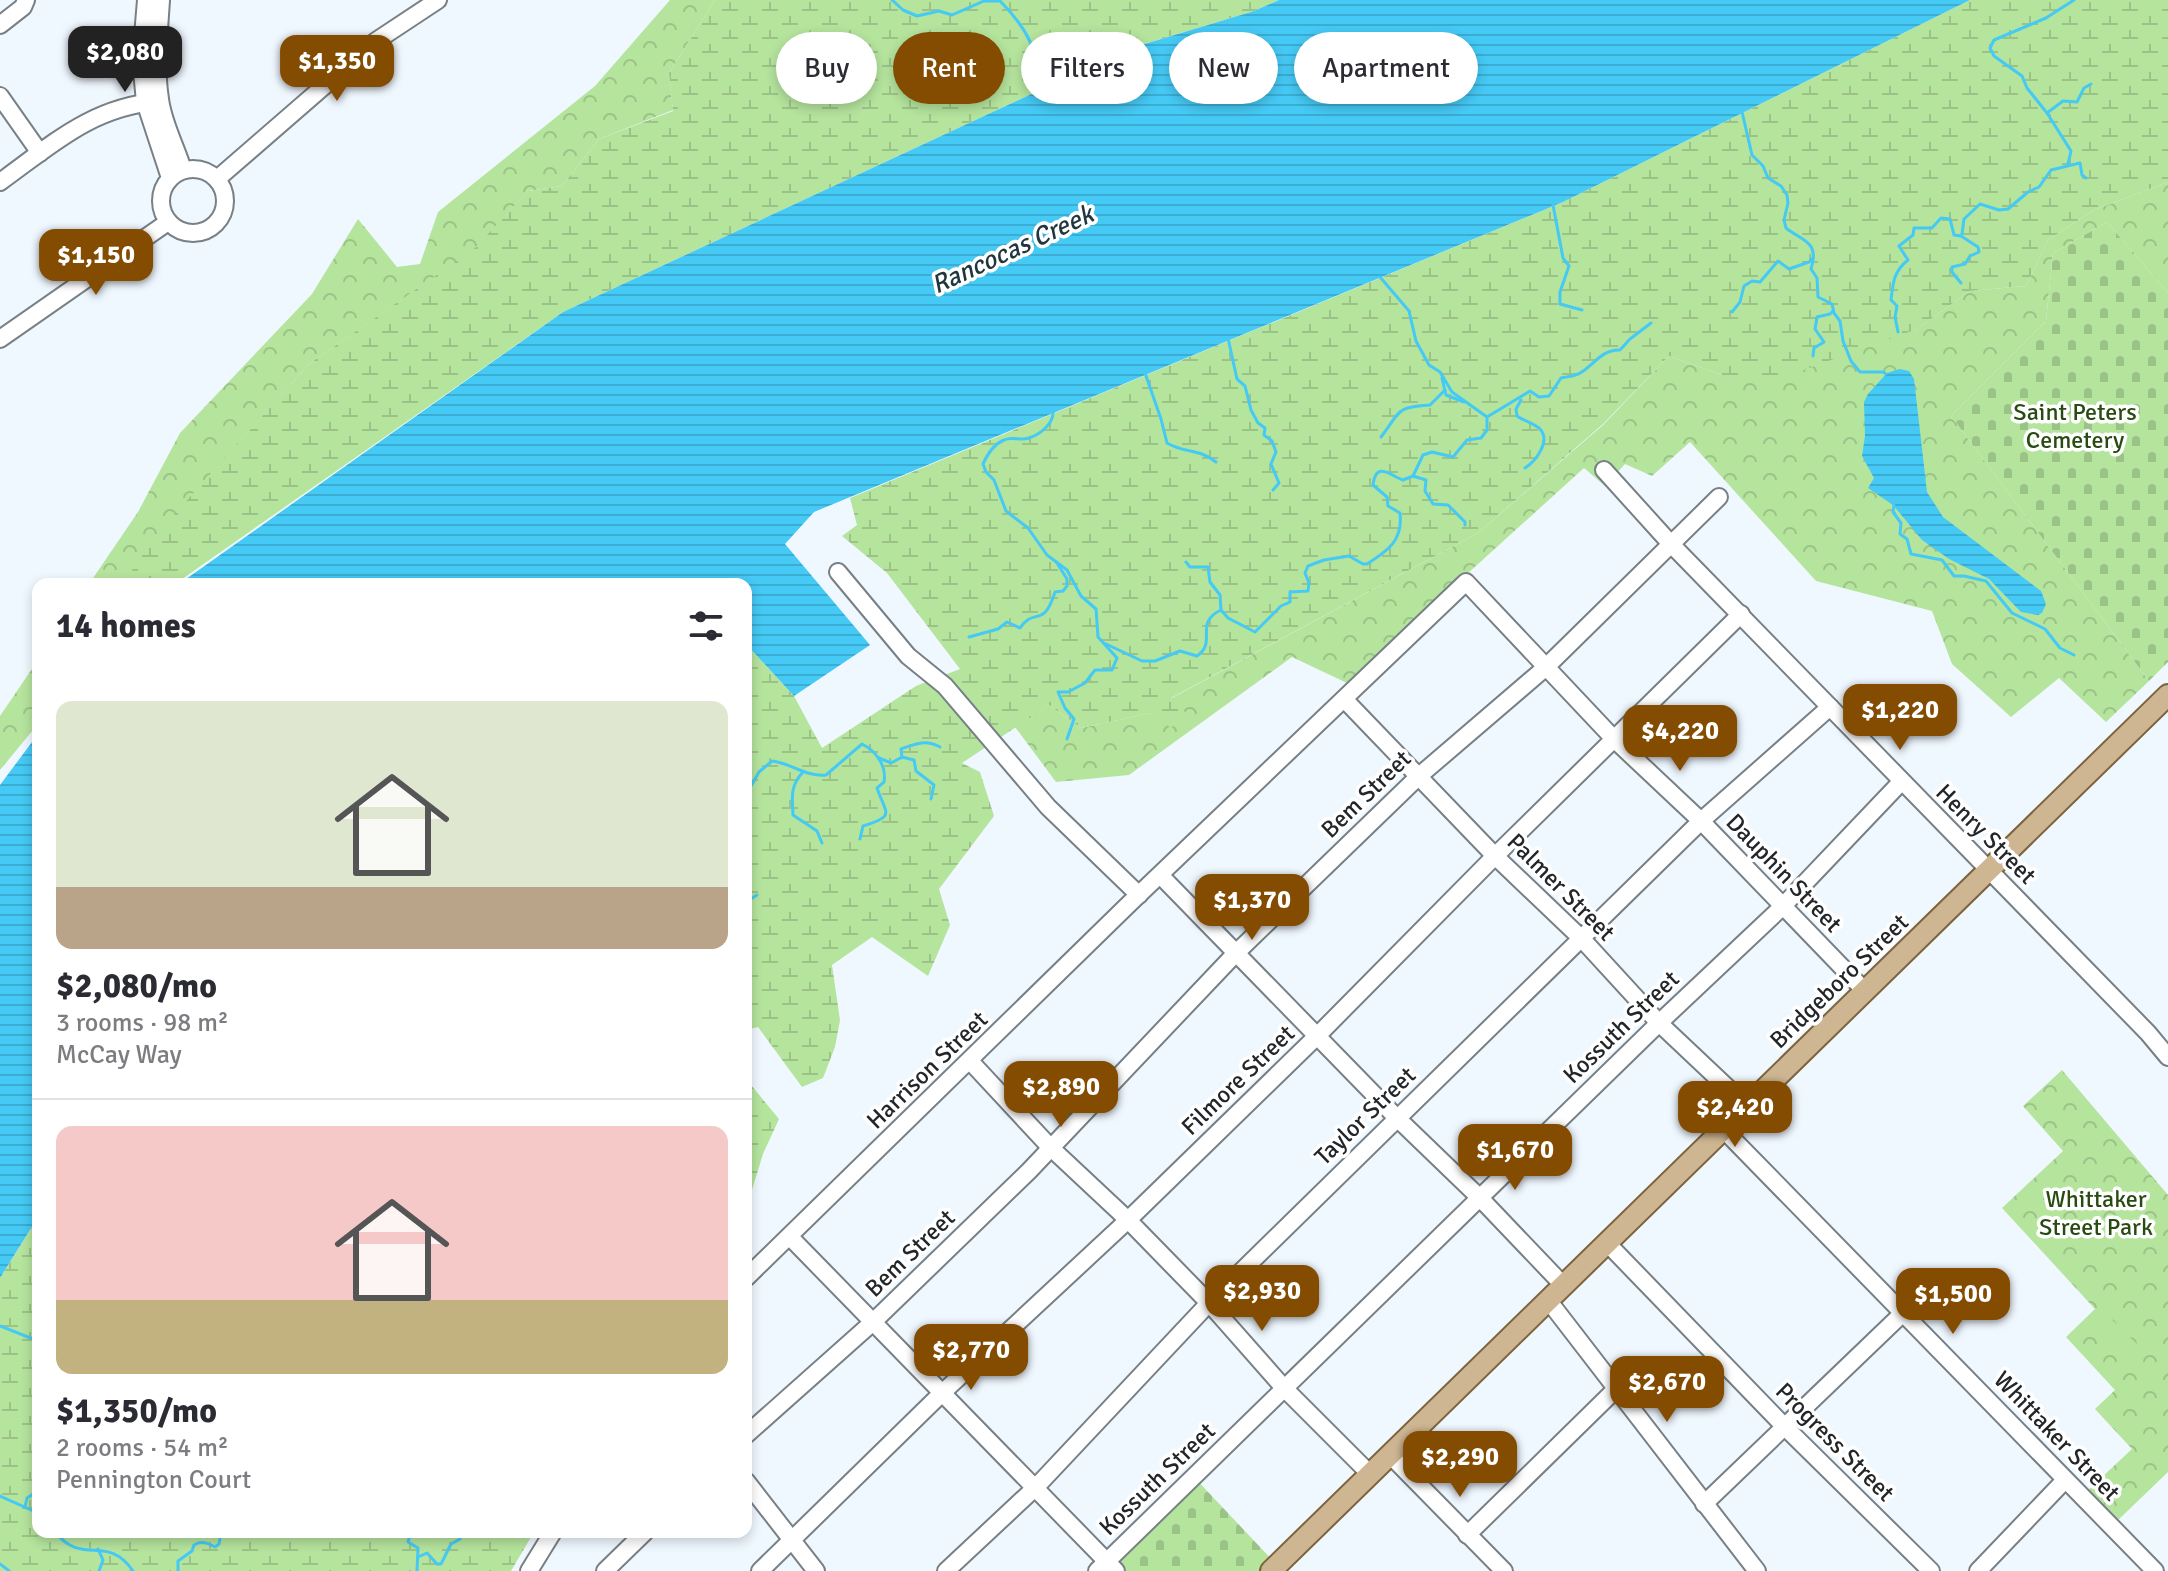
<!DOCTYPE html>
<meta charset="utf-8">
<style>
:root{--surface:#fff;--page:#f7f7f7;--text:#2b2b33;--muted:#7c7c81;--line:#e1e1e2;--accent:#844c00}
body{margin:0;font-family:Signika,sans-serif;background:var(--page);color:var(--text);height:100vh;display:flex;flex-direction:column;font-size:30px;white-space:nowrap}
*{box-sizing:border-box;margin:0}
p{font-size:26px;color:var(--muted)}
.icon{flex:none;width:44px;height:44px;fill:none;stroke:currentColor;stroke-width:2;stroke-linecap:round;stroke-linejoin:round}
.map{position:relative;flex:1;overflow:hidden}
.sheet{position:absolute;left:32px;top:578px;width:720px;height:960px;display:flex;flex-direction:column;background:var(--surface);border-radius:16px;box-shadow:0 4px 12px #0003}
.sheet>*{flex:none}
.banner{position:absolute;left:776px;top:32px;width:760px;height:72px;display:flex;gap:16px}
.price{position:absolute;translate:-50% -68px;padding:0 18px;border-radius:16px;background:var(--accent);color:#fff;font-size:26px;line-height:52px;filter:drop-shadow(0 2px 4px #0008)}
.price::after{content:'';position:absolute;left:50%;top:48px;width:24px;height:18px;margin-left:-12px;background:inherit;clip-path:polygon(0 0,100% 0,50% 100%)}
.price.on{background:#222;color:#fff}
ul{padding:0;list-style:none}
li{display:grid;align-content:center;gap:16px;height:424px;padding:0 24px}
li+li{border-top:2px solid var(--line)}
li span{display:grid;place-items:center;height:248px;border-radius:16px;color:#555}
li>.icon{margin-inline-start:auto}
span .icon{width:144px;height:144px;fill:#fffc;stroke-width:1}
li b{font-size:34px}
h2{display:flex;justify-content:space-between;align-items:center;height:96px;padding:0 24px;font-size:34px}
.tag{padding:0 28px;border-radius:36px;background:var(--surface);box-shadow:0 4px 12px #0003;font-size:28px;line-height:72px}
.tag.on{background:var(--accent);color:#fff}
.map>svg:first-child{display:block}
.forest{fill:url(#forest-crowns)}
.wetland{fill:url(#wetland-marsh)}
.cemetery{fill:url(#cemetery-stones)}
.garden{fill:#b5e49d}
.water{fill:url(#water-rules)}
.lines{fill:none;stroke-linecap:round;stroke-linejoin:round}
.stream{stroke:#45c9f5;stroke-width:3}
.minor-casing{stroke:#788085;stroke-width:20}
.major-casing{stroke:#7d643d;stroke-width:24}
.minor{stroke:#fff;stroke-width:16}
.major{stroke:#ceb692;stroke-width:20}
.labels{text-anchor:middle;stroke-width:7;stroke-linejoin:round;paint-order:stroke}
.park-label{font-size:24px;fill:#284b11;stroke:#fff}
.street-label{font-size:24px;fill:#232628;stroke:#fff}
.water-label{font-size:26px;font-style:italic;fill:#21373f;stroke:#fff}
</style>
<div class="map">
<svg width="2168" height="1571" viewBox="0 0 2168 1571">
<defs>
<pattern id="forest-crowns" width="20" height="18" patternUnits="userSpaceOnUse" patternTransform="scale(2)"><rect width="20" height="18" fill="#b5e49d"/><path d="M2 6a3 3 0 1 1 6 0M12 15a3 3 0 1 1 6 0" fill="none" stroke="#9bc387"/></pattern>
<pattern id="wetland-marsh" width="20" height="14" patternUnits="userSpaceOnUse" patternTransform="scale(2)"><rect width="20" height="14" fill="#b5e49d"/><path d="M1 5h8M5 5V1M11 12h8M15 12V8" fill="none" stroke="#9bc387"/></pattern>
<pattern id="cemetery-stones" width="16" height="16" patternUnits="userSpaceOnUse" patternTransform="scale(2)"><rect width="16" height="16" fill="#b5e49d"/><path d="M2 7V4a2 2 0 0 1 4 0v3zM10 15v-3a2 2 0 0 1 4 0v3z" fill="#9bc387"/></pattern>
<pattern id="water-rules" width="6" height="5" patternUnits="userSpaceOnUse" patternTransform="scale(2)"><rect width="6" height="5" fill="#45c9f5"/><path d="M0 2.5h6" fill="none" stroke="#3cacd2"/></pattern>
</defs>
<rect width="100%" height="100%" fill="#f0f8ff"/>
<!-- forest -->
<g class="forest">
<path d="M 670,0 L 715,0 L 669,73 L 673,110 L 599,139 L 562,186 L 528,191 L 475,249 L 309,364 L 137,557 L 128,584 L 89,584 L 138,512 L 180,433 L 312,294 L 358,219 L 397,267 L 420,264 L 438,212 L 595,86 Z"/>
<path d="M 2168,182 L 2168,293 L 2107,222 L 2053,253 L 2046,321 L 1951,416 L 2149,681 L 2106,722 L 2059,678 L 2011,717 L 1952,664 L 1932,611 L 1816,581 L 1690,442 L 1652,476 L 1625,464 L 1605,486 L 1584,468 L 1347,683 L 1292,657 L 1129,775 L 1056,782 L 1015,727 L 1049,705 L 1081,728 L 1151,713 L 1170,699 L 1478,533 L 1603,425 L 1669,356 L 1722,375 L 1917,329 L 1970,291 L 2026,286 L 2048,240 L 2094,210 Z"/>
<path d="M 38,660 L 38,724 L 0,770 L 0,716 Z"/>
<path d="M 2062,1070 L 2168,1195 L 2168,1472 L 2115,1523 L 2086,1492 L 2132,1449 L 2095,1409 L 2115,1390 L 2066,1337 L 2095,1309 L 2002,1208 L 2063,1151 L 2023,1106 Z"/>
</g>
<!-- wetland -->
<g class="wetland">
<path d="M 715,0 L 1279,0 L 1254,11 L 1128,49 L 563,312 L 175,584 L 128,584 L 136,557 L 309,364 L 474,249 L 528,191 L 562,186 L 599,139 L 673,111 L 669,73 Z"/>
<path d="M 1970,0 L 2168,0 L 2168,182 L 2094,210 L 2048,240 L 2026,286 L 1970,291 L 1917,329 L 1784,377 L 1722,375 L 1669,356 L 1603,424 L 1478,533 L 1171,698 L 1187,714 L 1171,728 L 1151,713 L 1081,728 L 1049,705 L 962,763 L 980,772 L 994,816 L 939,889 L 950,925 L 928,976 L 872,937 L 832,965 L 840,1020 L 835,1047 L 823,1078 L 802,1087 L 758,1027 L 746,1030 L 746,644 L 794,696 L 822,748 L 916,686 L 960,669 L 887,573 L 842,536 L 857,525 L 850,498 L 1563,202 Z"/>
<path d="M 746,1079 L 779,1119 L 763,1154 L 746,1209 Z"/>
<path d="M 38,1217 L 38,1532 L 534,1532 L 511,1571 L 0,1571 L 0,1278 Z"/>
</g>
<!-- cemetery -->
<g class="cemetery">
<path d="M 2107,222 L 2168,293 L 2168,662 L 2149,681 L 1951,416 L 2046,321 L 2053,253 Z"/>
<path d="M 1193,1476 L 1277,1565 L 1271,1571 L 1116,1571 L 1107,1561 Z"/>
</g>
<!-- garden -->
<path class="garden" d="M 2106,1314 L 2137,1344 L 2124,1358 L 2093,1328 Z"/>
<!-- water -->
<g class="water">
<path d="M 1279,0 L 1970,0 L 1563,202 L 814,512 L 785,544 L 870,645 L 794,696 L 746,644 L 746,584 L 179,584 L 563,312 L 1128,49 L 1254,11 Z"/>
<path d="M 1900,369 L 1909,371 L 1914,379 L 1927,492 L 1943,517 L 2041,591 L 2046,604 L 2042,613 L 2038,615 L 2021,612 L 1989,579 L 1949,559 L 1922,540 L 1893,505 L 1868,488 L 1874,478 L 1862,456 L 1865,436 L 1864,402 L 1868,394 L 1887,373 Z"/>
<path d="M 38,734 L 38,1217 L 0,1278 L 0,785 Z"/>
</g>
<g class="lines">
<!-- stream -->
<g class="stream">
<path d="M 892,0 L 903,10 L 917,16 L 939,11 L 952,15 L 984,1 L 1000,1 C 1019,20 1035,42 1038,68 C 1040,77 1036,84 1039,93"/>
<path d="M 1742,112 L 1752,155 L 1763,166 L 1768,178 L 1781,186 L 1787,195 L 1788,203 L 1784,220 L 1786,228 C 1802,241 1820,241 1811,269 L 1817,278 L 1818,297 L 1832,304 L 1834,313 L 1840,321 L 1843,341 L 1851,361 L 1860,372 L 1883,372 L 1886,374"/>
<path d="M 2047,113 L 2063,101 L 2077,102 L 2084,88 L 2091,84"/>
<path d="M 2068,164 L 2071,151 L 2047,113 L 2027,88 L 2022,76 L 1994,56 L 1990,48 L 1994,40 L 2046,18 L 2074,0"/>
<path d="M 1553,205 L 1563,258 L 1569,266 L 1560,292 L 1560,304 L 1582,310"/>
<path d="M 1962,234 L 1964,219 L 1980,204 L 1999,210 L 2008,209 L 2028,192 L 2039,187 L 2051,170 L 2080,163 L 2082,175 L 2086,178"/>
<path d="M 1380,277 L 1409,311 L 1416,341 L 1429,365 L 1440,372 L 1452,392 L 1487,417"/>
<path d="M 1732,312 L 1740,302 L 1744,286 L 1752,281 L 1760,282 L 1778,261 L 1789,269 L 1809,262 L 1813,258"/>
<path d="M 1898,332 L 1895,317 L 1897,306 L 1891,300 C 1893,282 1894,271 1908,260 L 1899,246 L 1913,235 L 1914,228 L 1932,228 L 1941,218 L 1950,219 L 1954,235 L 1961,236 L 1978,247 L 1979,252 L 1970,256 L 1965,264 L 1952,267 L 1952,272 L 1961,283"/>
<path d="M 1228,338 L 1237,379 L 1245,386 L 1251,410 L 1258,423 L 1265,428 L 1264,435 L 1272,441 L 1276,452 L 1271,464 L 1279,483 L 1273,490"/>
<path d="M 1813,356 L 1814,348 L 1824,342 L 1815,329 L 1817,317 L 1830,314 L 1833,311"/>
<path d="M 1145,373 L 1161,419 L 1167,443 C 1183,453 1201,449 1216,462"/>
<path d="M 1442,378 L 1446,395 L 1464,402"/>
<path d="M 1521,400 L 1516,409 L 1517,416 C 1524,421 1534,423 1540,429 C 1551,441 1536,461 1525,468"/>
<path d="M 1053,411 C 1054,423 1041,434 1029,438 C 1021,441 1012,436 1004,440 C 994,444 987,455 983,464 L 986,472 L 994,480 L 1006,511 L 1028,528 L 1047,555 L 1067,570 L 1081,596 L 1096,609 L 1098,637 L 1117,658 L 1112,670 L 1095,670 L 1085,683 L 1068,692 L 1058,692 L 1065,708 L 1074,719 L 1067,739"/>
<path d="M 1487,417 L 1530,391 L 1539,397 L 1549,396 L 1561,378 C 1568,376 1574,377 1580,373 C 1594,365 1602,349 1620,350 L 1630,339 L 1651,323"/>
<path d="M 1381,437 C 1401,411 1395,407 1430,405 L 1445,390"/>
<path d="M 1413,476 L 1423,455 L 1432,452 L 1453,457 L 1467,440 L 1481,438 L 1487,430 L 1487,419"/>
<path d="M 1894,505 L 1893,512 L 1901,523 L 1900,534 L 1907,539 L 1911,554 L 1942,560 L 1954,576 L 1964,576 L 1986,581 L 2012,613 L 2045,629 L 2060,648 L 2074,655"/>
<path d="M 1186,562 L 1190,567 L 1208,567 L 1210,582 L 1220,595 L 1221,610 L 1228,618 L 1255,632 L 1281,606 L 1290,602 L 1290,592 L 1308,591 L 1309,583 L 1305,573 L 1308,566 L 1324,560 L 1349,556 L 1363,564 L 1367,564 C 1389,550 1403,540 1400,513 L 1388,506 L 1387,497 L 1373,485 C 1376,460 1391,476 1403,480 L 1413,476 L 1426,480 L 1425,491 L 1433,504 L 1448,505 L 1465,522 L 1465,525"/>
<path d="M 969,637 L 998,629 L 1007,622 L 1020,628 C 1035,606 1043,630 1055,592 L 1063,591 L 1067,586 L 1067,579 L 1057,563"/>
<path d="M 1106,644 L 1142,661 L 1155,661 L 1180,651 L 1197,656 C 1218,642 1193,623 1221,610"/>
<path d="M 879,758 L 891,763 L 902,757 L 914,760 L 916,771 L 934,785 L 931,799"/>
<path d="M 902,758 L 901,749 C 915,744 925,739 940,747"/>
<path d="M 803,772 C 790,786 792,797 793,815 L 817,831 L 822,843"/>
<path d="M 746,788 L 751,786 L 759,772 L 772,761 C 791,763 806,777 826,775 L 862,744 C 876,751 887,766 884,782 L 877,788 C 886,814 896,816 863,826 L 860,839"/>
<path d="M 746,902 L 757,895"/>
<path d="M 0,1326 L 38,1341"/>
<path d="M 0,1496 L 38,1513"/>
<path d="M 25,1507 L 27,1498 L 38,1491"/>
<path d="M 55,1532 C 83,1567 107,1533 133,1571"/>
<path d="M 232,1532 L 235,1535 L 239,1532"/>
<path d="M 411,1532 L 408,1542 L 418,1548 L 417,1571"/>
<path d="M 98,1549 L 103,1560 L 99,1571"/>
<path d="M 418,1557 L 427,1553 L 437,1564 L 441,1564 L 451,1544 L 460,1539 L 461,1532"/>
<path d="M 0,1564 L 8,1570"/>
<path d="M 178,1571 L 178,1561 L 192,1551 L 194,1545 C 201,1540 210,1544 215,1547 L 219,1544 L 221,1532"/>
</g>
<defs>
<g id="minor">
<path d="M 146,0 L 141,60 L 145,102 L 170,178"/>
<path d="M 161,0 C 159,33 155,67 160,99 C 163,124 176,146 183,170"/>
<path d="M 0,25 L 23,7 L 26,0"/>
<path d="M 0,96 L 40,153"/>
<circle cx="193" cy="201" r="32"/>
<path d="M 217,179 L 376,41 L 438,0"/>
<path d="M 0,182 C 53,144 91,107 160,101"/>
<path d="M 0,339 L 168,222"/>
<path d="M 1604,470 L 1670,543 L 2148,1033 L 2168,1057"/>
<path d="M 838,572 L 908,656 L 945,686 L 1048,807 L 1139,895"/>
<path d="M 1344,699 L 1495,856 L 1582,939 L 1659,1023 L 1747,1106"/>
<path d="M 1160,875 L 1397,1118 L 1480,1198 L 1563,1285"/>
<path d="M 970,1061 L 1050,1147 L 1128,1220 L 1209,1303 L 1284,1388 L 1370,1474"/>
<path d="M 1723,1129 L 2155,1571"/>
<path d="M 790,1237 L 1116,1571"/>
<path d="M 1607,1243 L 1784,1426 L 1931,1571"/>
<path d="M 746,1278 L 1130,903 L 1466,582 L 1615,740 L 1701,821 L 1865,991"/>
<path d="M 1548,1300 L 1757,1571"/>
<path d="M 746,1435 L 873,1322 L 1029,1171 L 1235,954 L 1419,776 L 1545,668 L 1719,497"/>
<path d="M 1389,1454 L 1504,1571"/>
<path d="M 746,1481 L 816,1571"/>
<path d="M 1704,1504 L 1903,1313"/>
<path d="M 1467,1535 L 1616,1389"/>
<path d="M 529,1571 L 553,1532"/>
<path d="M 605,1571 L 645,1532"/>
<path d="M 760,1571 L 942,1393 L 1128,1220 L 1316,1037 L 1495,856 L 1741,614"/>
<path d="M 946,1571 L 1036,1487 L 1209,1303 L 1701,821 L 1830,707"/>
<path d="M 1097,1571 L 1659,1023 L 1782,907 L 1901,782"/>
<path d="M 1978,1571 L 2065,1480"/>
</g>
<path id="major" d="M 1271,1571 L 2168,695"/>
</defs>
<!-- minor casing -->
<use href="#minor" class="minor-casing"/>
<!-- major casing -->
<use href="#major" class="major-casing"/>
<!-- minor -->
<use href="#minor" class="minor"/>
<!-- major -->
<use href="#major" class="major"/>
</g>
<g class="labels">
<!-- park labels -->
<g class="park-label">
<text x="2075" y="420">Saint Peters<tspan x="2075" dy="28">Cemetery</tspan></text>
<text x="2096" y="1207">Whittaker<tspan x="2096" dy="28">Street Park</tspan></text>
</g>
<!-- street labels -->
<g class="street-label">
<text transform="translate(1366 794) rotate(-44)" y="8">Bem Street</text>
<text transform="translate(1986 834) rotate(45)" y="8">Henry Street</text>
<text transform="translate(1784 873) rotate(46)" y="8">Dauphin Street</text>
<text transform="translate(1561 887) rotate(45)" y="8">Palmer Street</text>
<text transform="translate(1839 981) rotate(-44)" y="8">Bridgeboro Street</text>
<text transform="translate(1621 1027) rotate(-44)" y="8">Kossuth Street</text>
<text transform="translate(927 1070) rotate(-44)" y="8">Harrison Street</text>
<text transform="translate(1238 1080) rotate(-44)" y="8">Filmore Street</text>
<text transform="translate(1365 1116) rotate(-44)" y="8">Taylor Street</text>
<text transform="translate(910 1253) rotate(-44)" y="8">Bem Street</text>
<text transform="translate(2057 1436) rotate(46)" y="8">Whittaker Street</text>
<text transform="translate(1835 1442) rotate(45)" y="8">Progress Street</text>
<text transform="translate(1157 1479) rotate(-44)" y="8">Kossuth Street</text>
</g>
<!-- water labels -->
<g class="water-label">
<text transform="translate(1012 249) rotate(-25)" y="9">Rancocas Creek</text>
</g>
</g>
</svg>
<b class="price on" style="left:125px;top:94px">$2,080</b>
<b class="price" style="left:337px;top:103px">$1,350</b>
<b class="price" style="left:96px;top:297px">$1,150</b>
<b class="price" style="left:1900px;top:752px">$1,220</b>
<b class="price" style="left:1680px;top:773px">$4,220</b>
<b class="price" style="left:1252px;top:942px">$1,370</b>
<b class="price" style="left:1061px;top:1129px">$2,890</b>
<b class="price" style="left:1735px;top:1149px">$2,420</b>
<b class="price" style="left:1515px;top:1192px">$1,670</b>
<b class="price" style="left:1262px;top:1333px">$2,930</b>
<b class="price" style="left:1953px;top:1336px">$1,500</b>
<b class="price" style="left:971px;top:1392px">$2,770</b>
<b class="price" style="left:1667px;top:1424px">$2,670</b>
<b class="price" style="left:1460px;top:1499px">$2,290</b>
<div class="banner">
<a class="tag">Buy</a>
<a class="tag on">Rent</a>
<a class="tag">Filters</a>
<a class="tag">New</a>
<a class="tag">Apartment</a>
</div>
<section class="sheet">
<h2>14 homes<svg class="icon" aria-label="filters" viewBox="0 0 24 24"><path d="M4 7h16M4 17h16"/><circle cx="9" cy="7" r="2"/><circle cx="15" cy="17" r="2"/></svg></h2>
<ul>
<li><span style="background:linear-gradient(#dfe7d0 75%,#b9a48a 0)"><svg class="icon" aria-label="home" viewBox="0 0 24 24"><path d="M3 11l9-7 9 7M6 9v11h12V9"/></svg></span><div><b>$2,080/mo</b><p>3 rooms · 98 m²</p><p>McCay Way</p></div></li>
<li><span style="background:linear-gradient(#f6c9c9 70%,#c2b280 0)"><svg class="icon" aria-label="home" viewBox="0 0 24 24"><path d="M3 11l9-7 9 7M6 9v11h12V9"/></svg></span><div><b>$1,350/mo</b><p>2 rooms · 54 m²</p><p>Pennington Court</p></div></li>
</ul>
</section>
</div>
